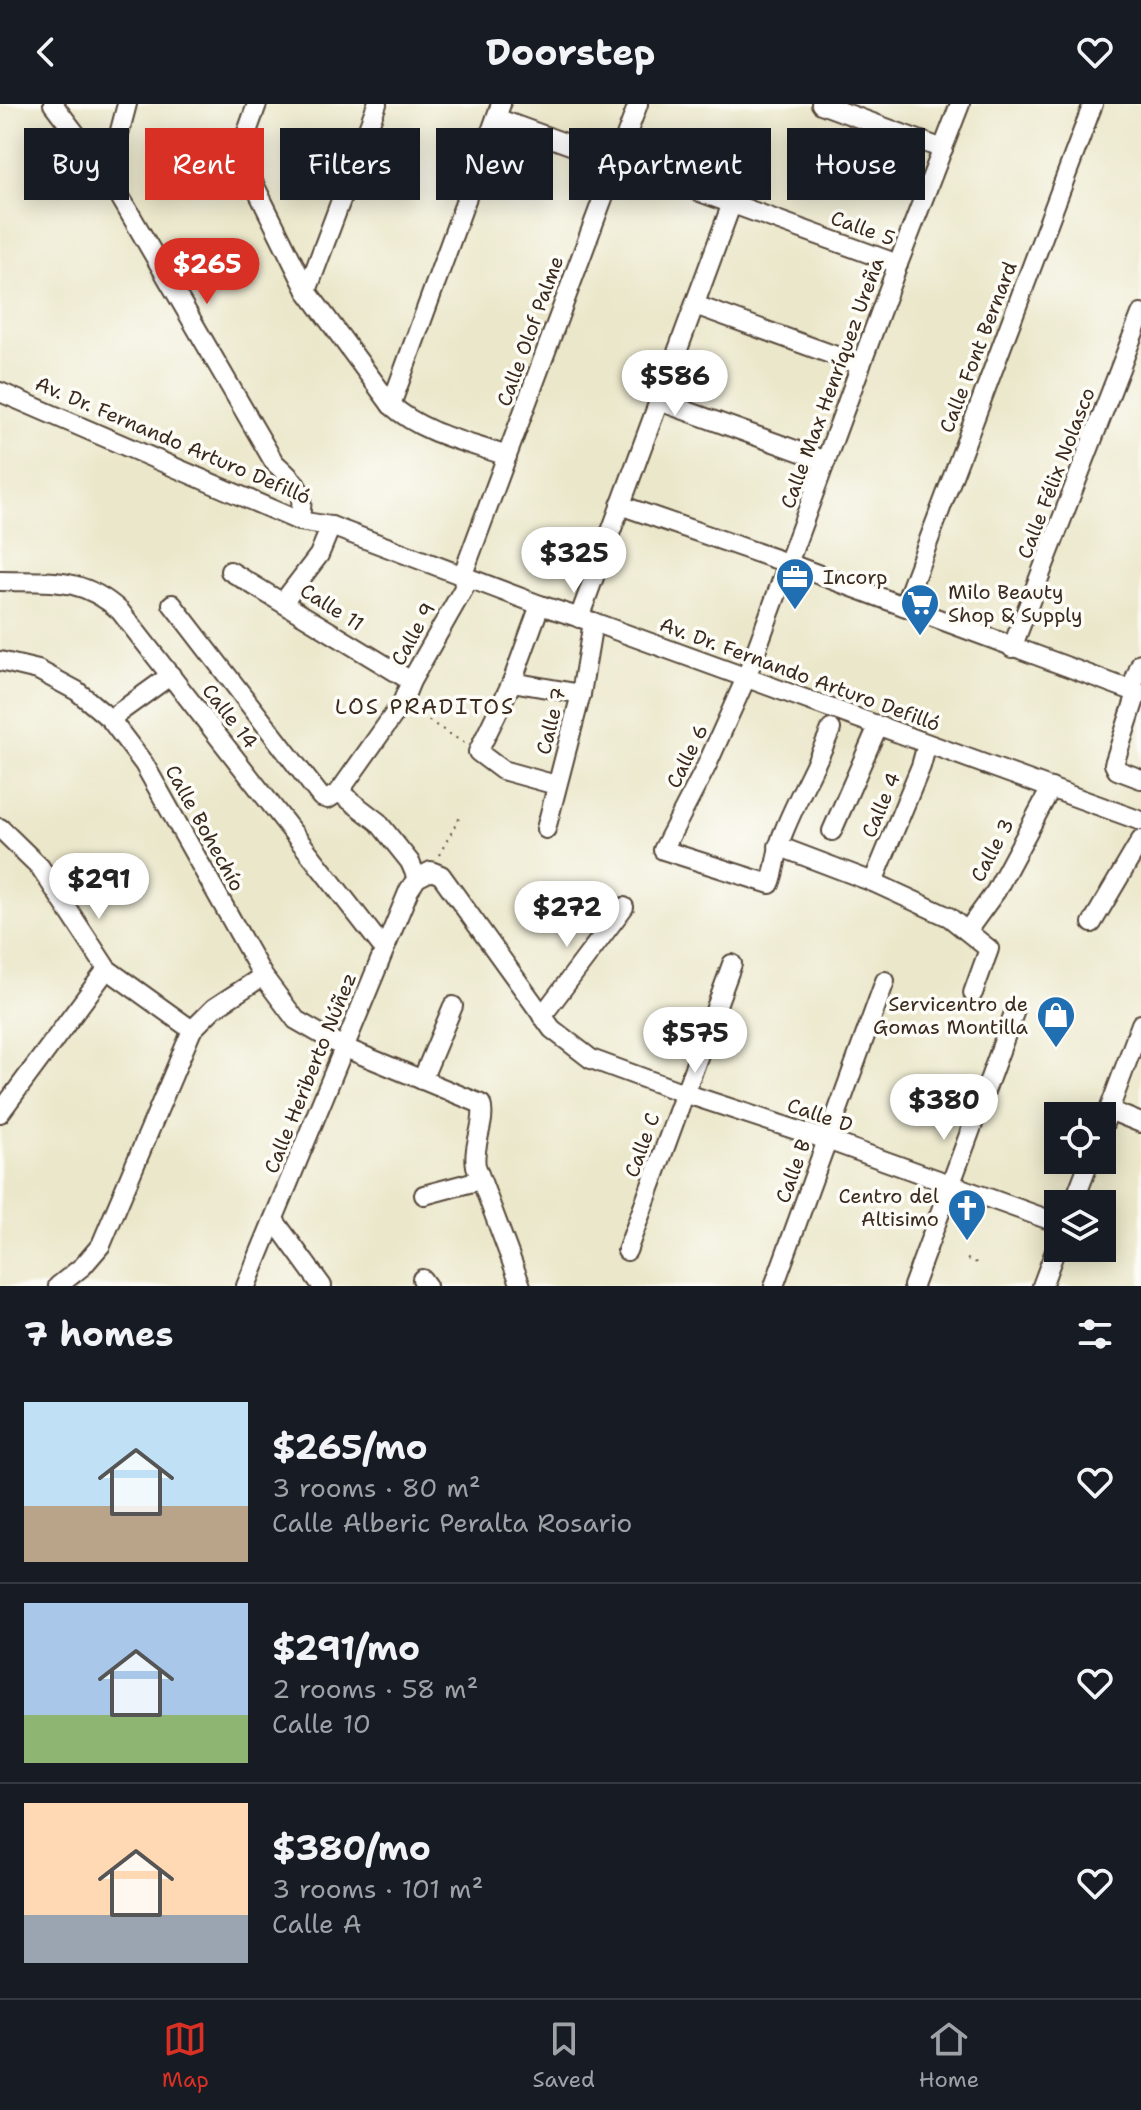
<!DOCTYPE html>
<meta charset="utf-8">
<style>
:root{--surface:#171b24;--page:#242831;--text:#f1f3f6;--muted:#9ea1a6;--line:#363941;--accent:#d93025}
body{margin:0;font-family:"Shantell Sans",sans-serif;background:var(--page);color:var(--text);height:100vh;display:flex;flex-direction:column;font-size:30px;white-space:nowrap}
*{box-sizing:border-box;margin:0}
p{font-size:26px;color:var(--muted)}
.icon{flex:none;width:44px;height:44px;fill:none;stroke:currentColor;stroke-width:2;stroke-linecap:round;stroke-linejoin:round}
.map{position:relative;height:1182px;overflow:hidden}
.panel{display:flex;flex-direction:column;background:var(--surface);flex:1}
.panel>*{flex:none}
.banner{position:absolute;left:24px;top:24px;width:1094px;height:72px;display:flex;gap:16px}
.controls{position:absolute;left:1044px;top:998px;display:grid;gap:16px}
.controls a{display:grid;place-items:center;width:72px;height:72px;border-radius:0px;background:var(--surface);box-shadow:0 4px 20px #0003;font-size:40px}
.price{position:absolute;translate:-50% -68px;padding:0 18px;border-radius:28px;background:#fff;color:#222;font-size:26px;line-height:52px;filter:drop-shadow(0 2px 4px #0008)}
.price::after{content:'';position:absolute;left:50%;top:48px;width:24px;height:18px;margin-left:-12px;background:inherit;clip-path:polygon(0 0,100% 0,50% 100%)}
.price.active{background:var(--accent);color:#fff}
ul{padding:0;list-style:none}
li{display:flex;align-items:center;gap:24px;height:200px;padding:0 24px}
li+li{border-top:2px solid var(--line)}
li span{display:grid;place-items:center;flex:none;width:224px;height:160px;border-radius:0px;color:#555}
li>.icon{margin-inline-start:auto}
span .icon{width:96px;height:96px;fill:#fffc;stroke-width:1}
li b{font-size:34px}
h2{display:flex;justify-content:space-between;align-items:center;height:96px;padding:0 24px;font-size:34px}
.tag{padding:0 28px;border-radius:0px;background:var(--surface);box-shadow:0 4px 20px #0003;font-size:28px;line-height:72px}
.tag.active{background:var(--accent);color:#fff}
header{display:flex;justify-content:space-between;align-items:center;height:104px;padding:0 24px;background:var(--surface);font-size:36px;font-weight:700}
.tab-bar{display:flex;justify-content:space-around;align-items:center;height:112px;border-top:2px solid var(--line);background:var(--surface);font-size:22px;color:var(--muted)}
.tab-bar a{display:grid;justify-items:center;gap:4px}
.tab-bar .active{color:var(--accent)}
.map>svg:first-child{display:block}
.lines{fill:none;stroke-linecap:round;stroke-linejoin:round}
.minor-casing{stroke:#554638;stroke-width:22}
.path{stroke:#554638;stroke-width:2;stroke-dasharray:2 6;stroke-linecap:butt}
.minor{stroke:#fff;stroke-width:18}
.labels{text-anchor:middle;stroke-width:7;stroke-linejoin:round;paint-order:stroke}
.street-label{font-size:20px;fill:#3b2a1e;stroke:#fdfcf7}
.poi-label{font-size:20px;fill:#3b2a1e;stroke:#fdfcf7;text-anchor:start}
.neighbourhood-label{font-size:22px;letter-spacing:2px;fill:#3b2a1e;stroke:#fdfcf7}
</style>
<header><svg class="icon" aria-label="back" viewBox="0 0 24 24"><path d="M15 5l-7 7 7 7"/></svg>Doorstep<svg class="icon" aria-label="heart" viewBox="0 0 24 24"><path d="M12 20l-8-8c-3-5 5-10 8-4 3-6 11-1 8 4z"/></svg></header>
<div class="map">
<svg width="1141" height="1182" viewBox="0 0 1141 1182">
<rect width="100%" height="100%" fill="#fdfcf7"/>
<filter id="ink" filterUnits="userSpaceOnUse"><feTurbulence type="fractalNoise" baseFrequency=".0125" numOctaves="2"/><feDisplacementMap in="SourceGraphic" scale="16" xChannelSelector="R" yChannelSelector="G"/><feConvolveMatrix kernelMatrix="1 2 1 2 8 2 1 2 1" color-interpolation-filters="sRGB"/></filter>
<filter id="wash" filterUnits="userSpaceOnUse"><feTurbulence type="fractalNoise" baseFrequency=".006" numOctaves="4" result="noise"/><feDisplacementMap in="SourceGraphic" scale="32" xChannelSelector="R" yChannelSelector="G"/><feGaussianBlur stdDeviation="1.8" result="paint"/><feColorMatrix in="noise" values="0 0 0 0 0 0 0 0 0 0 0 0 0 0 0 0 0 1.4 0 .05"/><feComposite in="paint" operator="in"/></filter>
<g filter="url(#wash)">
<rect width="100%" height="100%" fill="#ebe7ca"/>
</g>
<g filter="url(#ink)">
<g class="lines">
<defs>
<g id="minor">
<path d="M 53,0 L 108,72 L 274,358 C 295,378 307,386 299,417"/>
<path d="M 257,0 L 247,28 L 248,68 L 307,187 L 391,301 C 423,330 467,338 507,352"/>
<path d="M 821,0 L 943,45"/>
<path d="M 496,14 L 898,160"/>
<path d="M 108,72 L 127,0"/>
<path d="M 307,187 L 377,0"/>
<path d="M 695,201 L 861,261"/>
<path d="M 0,288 L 299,417 L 331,422 L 540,501 L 593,518 L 1141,717"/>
<path d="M 659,297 L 826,357"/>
<path d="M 391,301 L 501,0"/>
<path d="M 620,401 L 790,460 L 1141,590"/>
<path d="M 230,467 L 411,577"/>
<path d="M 0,477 C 48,478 82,472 120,507 L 384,845"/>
<path d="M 283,498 L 319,451 L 331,422"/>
<path d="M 172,500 L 321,693 L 328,695 L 339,688 L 402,599 L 411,577 L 464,484 L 463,470 L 638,0"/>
<path d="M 540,501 L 512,578 L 478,648 L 502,666 L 556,681"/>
<path d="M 904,502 L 1093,0"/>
<path d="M 579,514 L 732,99"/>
<path d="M 1012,544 L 1141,210"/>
<path d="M 0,557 L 38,566 L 77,587 L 110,615 L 144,660 L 263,872 L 296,916 L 345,944 L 481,1000 C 487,1017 472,1041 476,1062 L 521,1182"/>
<path d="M 512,578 L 581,590"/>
<path d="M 1131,586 L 1141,559"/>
<path d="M 1137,589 L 1114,660 L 1117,666 L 1141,675"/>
<path d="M 110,615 L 171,571"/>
<path d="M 831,625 C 817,660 798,692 784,727 C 776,744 777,764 770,780 L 663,746 L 706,663 L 746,574 L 898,160 L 960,0"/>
<path d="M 339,688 L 378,718 L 410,758 L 417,774"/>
<path d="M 0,724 L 40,763 L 107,865 L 192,926"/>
<path d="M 546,725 L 581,590 L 593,518"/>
<path d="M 832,727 L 878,622"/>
<path d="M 778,742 L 873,778 L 949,813 L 989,845 L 973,889"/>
<path d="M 873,778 L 921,662 L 927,640"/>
<path d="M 1092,819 L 1141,736"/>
<path d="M 967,827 L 996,787 L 1051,684"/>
<path d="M 542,912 L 624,803"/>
<path d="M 422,976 L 453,902"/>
<path d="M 1109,1006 L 1141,1019"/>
<path d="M 0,1009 L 107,865"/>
<path d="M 1102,1025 L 1141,920"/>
<path d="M 424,1091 L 480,1076"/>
<path d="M 1073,1100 L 1090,1056"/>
<path d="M 274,1116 L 322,1182"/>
<path d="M 627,1147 L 732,860"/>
<path d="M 422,1175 L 427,1182"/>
<path d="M 58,1182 L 83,1162 L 101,1141 L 192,926 L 214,904 L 263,872"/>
<path d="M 246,1182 L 409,786 L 417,774 L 431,767 L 441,771 L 552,925 L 591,955 L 684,989 L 827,1036 L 1058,1119"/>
<path d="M 774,1182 L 885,877"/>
<path d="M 913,1182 L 1014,909"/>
<path d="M 1042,1182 L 1058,1139"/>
</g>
</defs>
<!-- minor casing -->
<use href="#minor" class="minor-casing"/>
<!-- path -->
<g class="path">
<path d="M 415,608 L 464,639"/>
<path d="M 439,751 L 462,709"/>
<path d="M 967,1155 L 980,1160"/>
</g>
<!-- minor -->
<use href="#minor" class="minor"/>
</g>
</g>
<!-- icons -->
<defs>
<symbol id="office-pin" viewBox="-11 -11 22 30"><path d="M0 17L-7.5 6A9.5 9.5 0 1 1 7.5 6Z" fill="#1f6fb2" stroke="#fdfcf7"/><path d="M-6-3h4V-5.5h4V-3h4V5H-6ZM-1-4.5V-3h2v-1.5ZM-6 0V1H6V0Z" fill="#fff"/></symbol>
<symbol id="supermarket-pin" viewBox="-11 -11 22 30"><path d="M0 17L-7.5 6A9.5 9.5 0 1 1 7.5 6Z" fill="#1f6fb2" stroke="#fdfcf7"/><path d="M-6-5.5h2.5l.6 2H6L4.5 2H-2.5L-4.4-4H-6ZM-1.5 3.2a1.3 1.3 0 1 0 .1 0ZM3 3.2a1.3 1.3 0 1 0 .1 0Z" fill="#fff"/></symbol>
<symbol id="shop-pin" viewBox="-11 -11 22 30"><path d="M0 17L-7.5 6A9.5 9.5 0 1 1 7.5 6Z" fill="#1f6fb2" stroke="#fdfcf7"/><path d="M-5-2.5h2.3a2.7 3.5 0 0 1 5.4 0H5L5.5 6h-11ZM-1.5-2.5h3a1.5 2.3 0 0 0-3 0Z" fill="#fff"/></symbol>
<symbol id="church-pin" viewBox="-11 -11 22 30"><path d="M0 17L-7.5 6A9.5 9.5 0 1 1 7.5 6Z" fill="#1f6fb2" stroke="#fdfcf7"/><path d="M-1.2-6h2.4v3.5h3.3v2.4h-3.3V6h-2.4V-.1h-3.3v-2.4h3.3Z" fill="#fff"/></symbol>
</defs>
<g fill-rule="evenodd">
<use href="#office-pin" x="773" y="451" width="44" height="60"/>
<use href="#supermarket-pin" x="898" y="477" width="44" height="60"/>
<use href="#shop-pin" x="1034" y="889" width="44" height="60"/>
<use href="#church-pin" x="945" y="1082" width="44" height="60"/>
</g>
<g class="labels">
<!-- street labels -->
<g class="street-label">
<text transform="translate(863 124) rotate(20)" y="7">Calle 5</text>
<text transform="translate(530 227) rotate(-70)" y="7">Calle Olof Palme</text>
<text transform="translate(978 243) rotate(-69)" y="7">Calle Font Bernard</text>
<text transform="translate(832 279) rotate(-70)" y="7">Calle Max Henríquez Ureña</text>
<text transform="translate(173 336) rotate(23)" y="7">Av. Dr. Fernando Arturo Defilló</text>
<text transform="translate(1056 369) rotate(-69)" y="7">Calle Félix Nolasco</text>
<text transform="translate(332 503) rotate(32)" y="7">Calle 11</text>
<text transform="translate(413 530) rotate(-61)" y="7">Calle 9</text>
<text transform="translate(800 570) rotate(20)" y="7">Av. Dr. Fernando Arturo Defilló</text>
<text transform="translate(230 612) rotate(52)" y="7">Calle 14</text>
<text transform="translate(551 617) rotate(-76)" y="7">Calle 7</text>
<text transform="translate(687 652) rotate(-64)" y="7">Calle 6</text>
<text transform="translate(881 701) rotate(-67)" y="7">Calle 4</text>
<text transform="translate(205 724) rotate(61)" y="7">Calle Bohechío</text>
<text transform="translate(992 746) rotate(-62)" y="7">Calle 3</text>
<text transform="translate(310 969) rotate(-68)" y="7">Calle Heriberto Núñez</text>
<text transform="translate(820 1011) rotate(19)" y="7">Calle D</text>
<text transform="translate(642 1041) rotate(-70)" y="7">Calle C</text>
<text transform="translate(793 1067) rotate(-70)" y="7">Calle B</text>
</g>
<!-- poi labels -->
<g class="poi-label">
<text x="823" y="480">Incorp</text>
<text x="948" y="495">Milo Beauty<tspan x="948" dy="23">Shop &amp; Supply</tspan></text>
<text x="1028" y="907" text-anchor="end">Servicentro de<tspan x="1028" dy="23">Gomas Montilla</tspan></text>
<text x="939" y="1099" text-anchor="end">Centro del<tspan x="939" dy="23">Altisimo</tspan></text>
</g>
<!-- neighbourhood labels -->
<g class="neighbourhood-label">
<text x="425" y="610">LOS PRADITOS</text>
</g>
</g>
</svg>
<div class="controls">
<a><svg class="icon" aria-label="locate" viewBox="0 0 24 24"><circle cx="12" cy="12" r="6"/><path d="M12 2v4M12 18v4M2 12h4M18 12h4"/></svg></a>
<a><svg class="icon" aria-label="layers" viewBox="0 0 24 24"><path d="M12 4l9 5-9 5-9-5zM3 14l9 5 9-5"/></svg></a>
</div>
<b class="price active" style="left:207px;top:202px">$265</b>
<b class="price" style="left:675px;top:314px">$586</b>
<b class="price" style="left:574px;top:491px">$325</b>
<b class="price" style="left:99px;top:817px">$291</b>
<b class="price" style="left:567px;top:845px">$272</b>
<b class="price" style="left:695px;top:971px">$575</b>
<b class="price" style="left:944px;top:1038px">$380</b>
<div class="banner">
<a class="tag">Buy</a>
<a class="tag active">Rent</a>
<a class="tag">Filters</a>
<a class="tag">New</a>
<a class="tag">Apartment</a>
<a class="tag">House</a>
</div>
</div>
<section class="panel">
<h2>7 homes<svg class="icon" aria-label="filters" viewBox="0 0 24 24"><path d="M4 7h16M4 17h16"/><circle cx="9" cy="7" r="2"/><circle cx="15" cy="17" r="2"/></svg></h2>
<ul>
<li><span style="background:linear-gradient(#bfe0f5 65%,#b9a48a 0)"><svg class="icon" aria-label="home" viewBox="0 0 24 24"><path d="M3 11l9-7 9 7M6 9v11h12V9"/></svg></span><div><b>$265/mo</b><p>3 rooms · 80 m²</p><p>Calle Alberic Peralta Rosario</p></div><svg class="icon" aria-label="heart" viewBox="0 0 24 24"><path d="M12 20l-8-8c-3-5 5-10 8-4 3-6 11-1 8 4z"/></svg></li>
<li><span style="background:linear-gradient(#a9c7e8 70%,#8fb573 0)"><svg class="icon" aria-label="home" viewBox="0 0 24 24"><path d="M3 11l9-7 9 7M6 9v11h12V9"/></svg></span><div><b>$291/mo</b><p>2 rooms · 58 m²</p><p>Calle 10</p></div><svg class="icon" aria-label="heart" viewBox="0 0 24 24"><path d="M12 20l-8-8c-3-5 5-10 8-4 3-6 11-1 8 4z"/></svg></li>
<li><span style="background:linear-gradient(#ffd9b3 70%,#9aa5b1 0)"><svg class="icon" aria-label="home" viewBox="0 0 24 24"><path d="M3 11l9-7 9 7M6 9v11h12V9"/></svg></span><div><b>$380/mo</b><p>3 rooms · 101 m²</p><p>Calle A</p></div><svg class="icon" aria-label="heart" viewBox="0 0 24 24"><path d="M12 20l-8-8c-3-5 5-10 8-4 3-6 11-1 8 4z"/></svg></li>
</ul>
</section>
<nav class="tab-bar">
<a class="active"><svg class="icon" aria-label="map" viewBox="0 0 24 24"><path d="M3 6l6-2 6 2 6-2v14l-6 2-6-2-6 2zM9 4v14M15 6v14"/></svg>Map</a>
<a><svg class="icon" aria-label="saved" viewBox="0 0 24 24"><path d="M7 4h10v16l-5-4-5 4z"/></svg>Saved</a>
<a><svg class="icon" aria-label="home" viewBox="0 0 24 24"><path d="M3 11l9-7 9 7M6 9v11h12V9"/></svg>Home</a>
</nav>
